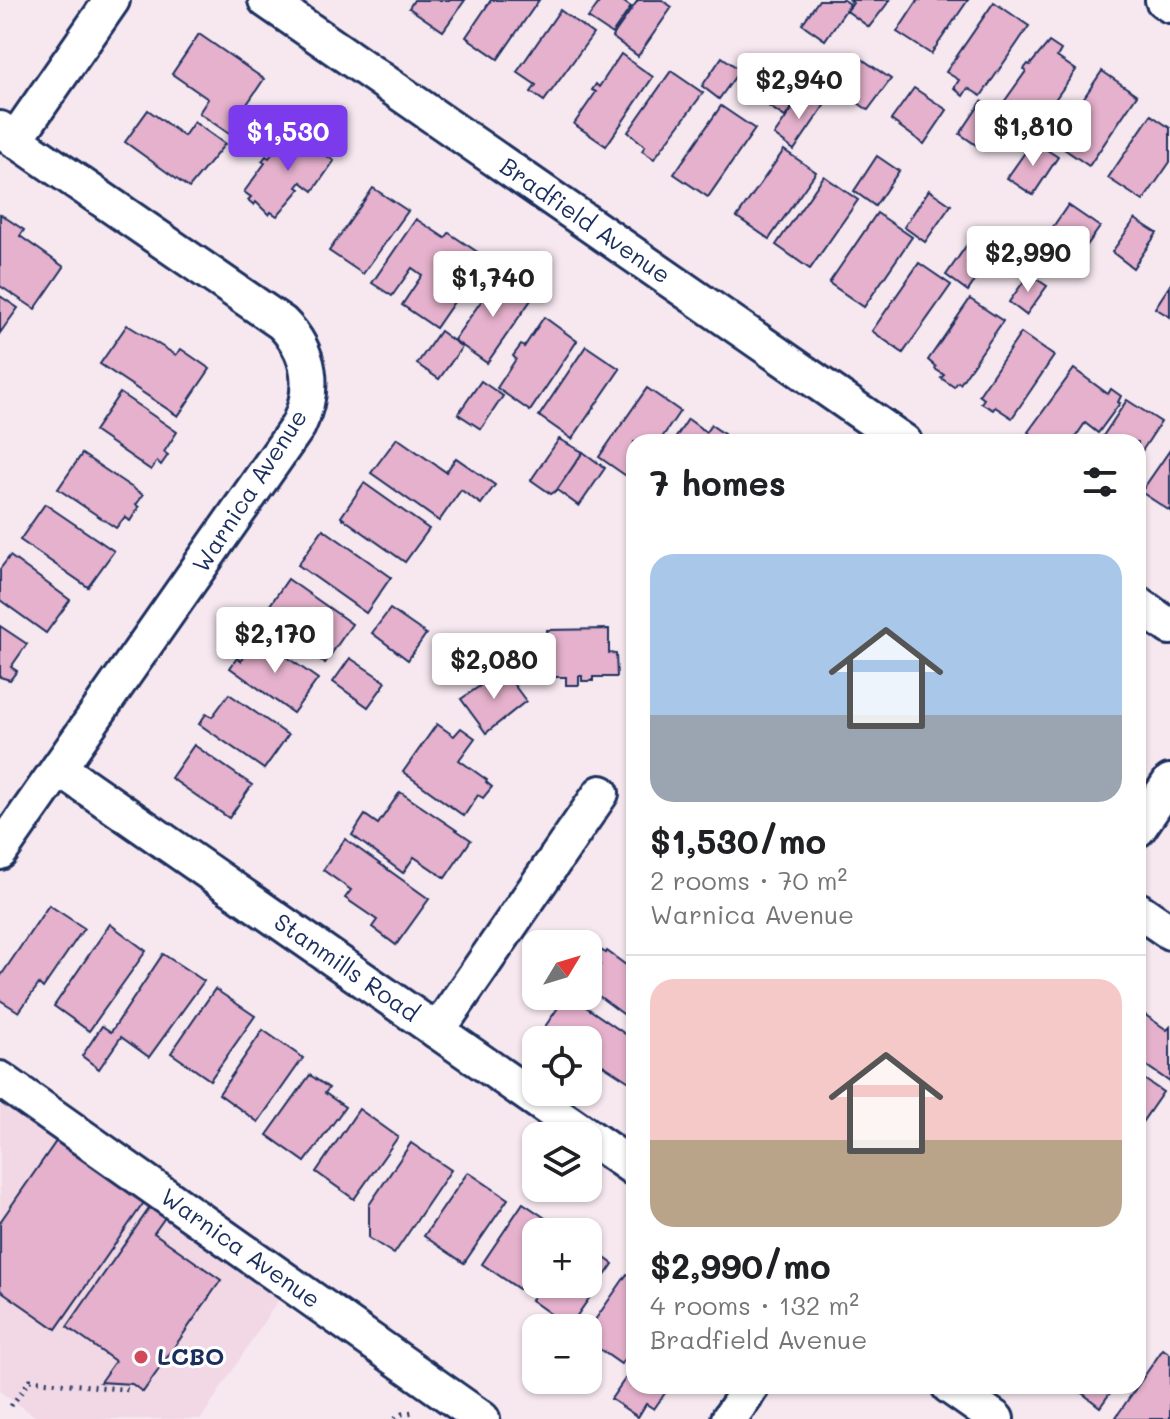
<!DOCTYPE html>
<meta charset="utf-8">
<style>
:root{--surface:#fff;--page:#f6f6f6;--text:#202124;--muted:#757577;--line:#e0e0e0;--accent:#7c3aed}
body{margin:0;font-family:Mali,sans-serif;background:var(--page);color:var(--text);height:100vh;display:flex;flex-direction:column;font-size:30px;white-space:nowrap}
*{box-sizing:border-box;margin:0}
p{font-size:26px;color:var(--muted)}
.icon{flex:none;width:44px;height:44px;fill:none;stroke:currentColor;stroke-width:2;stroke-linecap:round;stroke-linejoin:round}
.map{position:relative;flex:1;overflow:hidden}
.drawer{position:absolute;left:626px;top:434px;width:520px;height:960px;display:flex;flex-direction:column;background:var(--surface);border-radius:24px;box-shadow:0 2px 6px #0004}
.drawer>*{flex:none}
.needle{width:52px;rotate:52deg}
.controls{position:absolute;left:522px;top:930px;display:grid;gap:16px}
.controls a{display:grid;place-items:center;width:80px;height:80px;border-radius:16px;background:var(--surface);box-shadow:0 2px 6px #0004;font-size:40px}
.price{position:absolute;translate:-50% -68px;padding:0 18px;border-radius:8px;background:#fff;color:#222;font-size:26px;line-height:52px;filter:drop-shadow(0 2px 4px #0008)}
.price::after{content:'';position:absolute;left:50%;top:48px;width:24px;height:18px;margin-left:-12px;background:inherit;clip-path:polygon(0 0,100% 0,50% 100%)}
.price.active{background:var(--accent);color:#fff}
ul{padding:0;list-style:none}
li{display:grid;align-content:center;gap:16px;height:424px;padding:0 24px}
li+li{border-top:2px solid var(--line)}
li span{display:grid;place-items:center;height:248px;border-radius:24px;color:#555}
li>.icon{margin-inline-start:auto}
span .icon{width:144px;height:144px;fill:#fffc;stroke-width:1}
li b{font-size:34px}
h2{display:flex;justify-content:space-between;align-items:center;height:96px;padding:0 24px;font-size:34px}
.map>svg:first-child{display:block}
.built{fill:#f2d8e5}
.building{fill:#e5b1cc;stroke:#1b2f5e;stroke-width:2}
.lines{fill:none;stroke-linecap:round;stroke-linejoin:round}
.street-casing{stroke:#1b2f5e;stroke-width:40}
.path{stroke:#1b2f5e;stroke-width:5;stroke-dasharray:2 6;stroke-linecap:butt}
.street{stroke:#fff;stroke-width:34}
.poi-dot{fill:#d1495b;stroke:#fff;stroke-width:3}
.labels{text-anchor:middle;stroke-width:6;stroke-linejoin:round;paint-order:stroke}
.street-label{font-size:24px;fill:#1b2f5e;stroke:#fff}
.poi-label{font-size:24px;font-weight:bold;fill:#1b2f5e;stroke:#fff;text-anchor:start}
</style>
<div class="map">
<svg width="1170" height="1419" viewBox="0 0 1170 1419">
<rect width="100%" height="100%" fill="#f7e8f0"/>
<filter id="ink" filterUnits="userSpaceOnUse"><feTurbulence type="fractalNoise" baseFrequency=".0125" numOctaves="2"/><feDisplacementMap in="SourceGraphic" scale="16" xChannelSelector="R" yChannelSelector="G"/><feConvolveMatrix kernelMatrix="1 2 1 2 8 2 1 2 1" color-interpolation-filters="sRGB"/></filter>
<g filter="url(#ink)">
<!-- built -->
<path class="built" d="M 0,1061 L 297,1271 L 201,1419 L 39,1419 L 0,1392 Z"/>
<!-- building -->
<g class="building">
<path d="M 414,0 L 465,0 L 443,31 L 409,8 Z"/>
<path d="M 491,0 L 539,0 L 498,59 L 466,37 Z"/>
<path d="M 601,0 L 621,0 L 631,7 L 612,34 L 588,18 Z"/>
<path d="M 638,0 L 662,0 L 672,7 L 638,56 L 612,37 Z"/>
<path d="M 819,0 L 844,0 L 850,4 L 825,40 L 802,24 Z"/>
<path d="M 850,0 L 890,0 L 869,27 L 847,11 L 853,3 Z"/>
<path d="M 918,0 L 968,0 L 931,54 L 897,32 Z"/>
<path d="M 994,2 L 1029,26 L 981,96 L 968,88 L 963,96 L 954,88 L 959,80 L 946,72 Z"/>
<path d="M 560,10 L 593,34 L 544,101 L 531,92 L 536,85 L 517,72 Z"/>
<path d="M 199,34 L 264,79 L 241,113 L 244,115 L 231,135 L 199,113 L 208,99 L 172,74 Z"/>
<path d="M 1049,42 L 1061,50 L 1057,57 L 1076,70 L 1032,132 L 999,109 L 1026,71 L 1024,69 L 1028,64 L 1030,65 Z"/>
<path d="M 621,54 L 653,77 L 606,146 L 574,124 L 596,92 L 592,90 L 596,84 L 599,87 Z"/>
<path d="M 722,57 L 740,70 L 719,99 L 702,86 Z"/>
<path d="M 859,57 L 891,79 L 868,110 L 836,88 Z"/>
<path d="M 782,59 L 811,78 L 785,117 L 755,97 Z"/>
<path d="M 671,71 L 703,93 L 654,159 L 642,151 L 645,146 L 628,132 Z"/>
<path d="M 1102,71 L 1137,95 L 1089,166 L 1054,142 Z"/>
<path d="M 914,88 L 947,110 L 924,144 L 891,120 Z"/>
<path d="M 804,92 L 824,106 L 794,150 L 774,135 Z"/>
<path d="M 982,101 L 1002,115 L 979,147 L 960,134 Z"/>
<path d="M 721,106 L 755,129 L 708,197 L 674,174 Z"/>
<path d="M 148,110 L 184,136 L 194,122 L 225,144 L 189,188 L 125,142 Z"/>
<path d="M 1151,115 L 1170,128 L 1170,162 L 1143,201 L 1108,178 Z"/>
<path d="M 294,125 L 306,134 L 303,139 L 334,161 L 313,191 L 301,182 L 297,187 L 300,189 L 277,216 L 271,212 L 269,215 L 256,202 L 254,205 L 248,200 L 251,197 L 244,192 L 265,163 L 262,161 L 266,156 L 269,158 Z"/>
<path d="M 1033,141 L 1058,157 L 1033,195 L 1007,178 Z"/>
<path d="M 784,150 L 816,172 L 769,239 L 737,217 Z"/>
<path d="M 877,156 L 899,171 L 875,206 L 854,191 Z"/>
<path d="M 824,176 L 858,200 L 810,269 L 776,245 Z"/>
<path d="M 373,188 L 408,211 L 363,274 L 329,251 Z"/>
<path d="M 929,190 L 951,205 L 925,242 L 904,227 Z"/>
<path d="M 1068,205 L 1100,227 L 1075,262 L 1044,240 Z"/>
<path d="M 877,213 L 912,237 L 864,307 L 829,283 Z"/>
<path d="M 0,214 L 24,230 L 20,236 L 64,267 L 35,309 L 0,286 Z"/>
<path d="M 416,219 L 445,238 L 449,233 L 485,257 L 436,328 L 402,305 L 422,275 L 412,268 L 392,296 L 372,283 Z"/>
<path d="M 1135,219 L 1157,233 L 1133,268 L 1112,252 Z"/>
<path d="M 971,239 L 993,254 L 968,291 L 946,275 Z"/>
<path d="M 919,263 L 951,285 L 903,353 L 872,331 Z"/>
<path d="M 505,272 L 512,277 L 508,284 L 531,300 L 487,363 L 454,340 L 498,277 L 500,278 Z"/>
<path d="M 1029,274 L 1047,286 L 1026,315 L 1009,302 Z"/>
<path d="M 1170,285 L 1170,317 L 1155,308 Z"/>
<path d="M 0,296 L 18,308 L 0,333 Z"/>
<path d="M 970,299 L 1003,321 L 960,384 L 958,382 L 954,387 L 941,378 L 944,375 L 935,369 L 936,367 L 928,360 Z"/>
<path d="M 544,317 L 577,341 L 530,411 L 497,388 L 516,359 L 513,356 L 521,345 L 524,347 Z"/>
<path d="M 127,325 L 176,355 L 181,349 L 210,369 L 178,416 L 100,364 Z"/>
<path d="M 440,331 L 462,347 L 439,379 L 417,364 Z"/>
<path d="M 1021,333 L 1054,356 L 1012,418 L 995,407 L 993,410 L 981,403 L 984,399 L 979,395 Z"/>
<path d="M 586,346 L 620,369 L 572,439 L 539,416 Z"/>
<path d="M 1074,369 L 1108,394 L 1111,389 L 1121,396 L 1118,402 L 1120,403 L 1098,433 L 1085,423 L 1072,442 L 1042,442 L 1028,432 Z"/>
<path d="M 481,381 L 503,396 L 481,429 L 458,414 Z"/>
<path d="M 647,388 L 680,411 L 659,442 L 634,442 L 632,480 L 599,457 Z"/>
<path d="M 120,393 L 177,432 L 164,452 L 168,455 L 161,465 L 157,461 L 151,470 L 94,431 Z"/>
<path d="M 1127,400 L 1161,422 L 1138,457 L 1138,442 L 1099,442 Z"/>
<path d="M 688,419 L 706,432 L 711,425 L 724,434 L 720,440 L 722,442 L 673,442 Z"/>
<path d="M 397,438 L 446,472 L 456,458 L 495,485 L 481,504 L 461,490 L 439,521 L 371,473 Z"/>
<path d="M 559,439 L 583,452 L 557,490 L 551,494 L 531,480 Z"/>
<path d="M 1170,450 L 1170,511 L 1141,492 Z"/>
<path d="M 583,452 L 605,468 L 579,506 L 557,490 Z"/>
<path d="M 82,454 L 143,495 L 136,505 L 139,507 L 130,521 L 125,517 L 116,528 L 58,489 Z"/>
<path d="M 364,483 L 429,529 L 405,562 L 341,517 Z"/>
<path d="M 45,504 L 114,551 L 88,587 L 20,540 Z"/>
<path d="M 323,529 L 391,577 L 366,613 L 298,565 Z"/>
<path d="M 10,556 L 70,600 L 46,633 L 0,600 L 0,569 Z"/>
<path d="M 288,579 L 352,624 L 325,663 L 261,618 Z"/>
<path d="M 390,609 L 426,634 L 408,660 L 372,633 Z"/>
<path d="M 0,626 L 27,644 L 11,667 L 17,671 L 10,680 L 0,677 Z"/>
<path d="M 609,629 L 609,653 L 616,654 L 617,677 L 593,677 L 593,681 L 582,681 L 582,676 L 579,676 L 579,685 L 566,685 L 566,677 L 548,677 L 547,630 Z"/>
<path d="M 258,637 L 318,679 L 293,713 L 230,668 L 237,658 L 241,661 Z"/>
<path d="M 350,658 L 386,682 L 368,707 L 333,682 Z"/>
<path d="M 503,670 L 526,701 L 486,733 L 461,699 Z"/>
<path d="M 229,694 L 288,735 L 264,769 L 199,724 L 206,714 L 212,717 Z"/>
<path d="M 437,724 L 454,736 L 461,728 L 475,738 L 459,760 L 487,780 L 486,782 L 492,787 L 483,798 L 478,795 L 464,816 L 403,772 Z"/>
<path d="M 194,745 L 252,785 L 229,818 L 171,778 Z"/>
<path d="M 400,792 L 471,840 L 445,878 L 414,857 L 403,873 L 352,835 L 365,815 L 378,824 Z"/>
<path d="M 345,839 L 429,899 L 396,945 L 372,927 L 377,920 L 345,898 L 351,890 L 323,870 Z"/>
<path d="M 49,905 L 84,928 L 43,988 L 39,984 L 19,1012 L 0,1000 L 0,977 Z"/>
<path d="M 110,924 L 146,951 L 89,1031 L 54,1006 Z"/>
<path d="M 599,949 L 606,953 L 607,951 L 634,971 L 634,1022 L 588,988 L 588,980 L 600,965 L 592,959 Z"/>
<path d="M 163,954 L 204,981 L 149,1057 L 121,1037 L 99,1069 L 82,1056 L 102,1026 L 111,1032 Z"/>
<path d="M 215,989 L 255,1016 L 210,1080 L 171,1053 Z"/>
<path d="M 566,996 L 570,996 L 634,1040 L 634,1079 L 631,1083 L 603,1065 L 599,1071 L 588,1064 L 588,1040 L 549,1040 L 540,1034 Z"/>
<path d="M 1141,1012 L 1167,1030 L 1170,1027 L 1170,1082 L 1138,1060 L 1138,1013 Z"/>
<path d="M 263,1030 L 303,1058 L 258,1122 L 219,1094 Z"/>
<path d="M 310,1075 L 329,1088 L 325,1093 L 345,1107 L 305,1162 L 267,1135 Z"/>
<path d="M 1138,1075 L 1163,1092 L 1138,1128 Z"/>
<path d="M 359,1109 L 398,1137 L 354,1199 L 316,1172 Z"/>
<path d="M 57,1140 L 145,1201 L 56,1329 L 0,1290 L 0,1222 Z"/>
<path d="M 411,1143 L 451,1170 L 394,1254 L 369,1238 L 369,1205 Z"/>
<path d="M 468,1172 L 508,1199 L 464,1263 L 424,1236 Z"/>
<path d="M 523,1203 L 560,1228 L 557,1232 L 536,1232 L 536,1264 L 519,1289 L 482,1264 Z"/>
<path d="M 151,1206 L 166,1216 L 154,1233 L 221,1280 L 143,1392 L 132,1384 L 100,1382 L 115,1361 L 67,1327 Z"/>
<path d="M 588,1246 L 613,1264 L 569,1327 L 531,1300 L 542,1284 L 588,1284 Z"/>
<path d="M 627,1274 L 634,1278 L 634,1346 L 621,1364 L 588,1341 L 588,1330 Z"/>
<path d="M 1163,1349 L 1170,1354 L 1170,1419 L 1120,1419 L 1116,1417 Z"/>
<path d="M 634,1366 L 634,1386 L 670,1386 L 654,1409 L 646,1404 L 638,1417 L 611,1399 Z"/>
<path d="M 1073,1386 L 1115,1386 L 1100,1407 Z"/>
</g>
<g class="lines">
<defs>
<g id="street">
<path id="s1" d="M 266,0 L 904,442"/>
<path d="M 1163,0 L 1170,5"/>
<path d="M 0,129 L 282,323 C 311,352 316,388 298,426 L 0,852"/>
<path d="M 15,140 L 112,0"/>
<path d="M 1138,604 L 1170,627"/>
<path id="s2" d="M 59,768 L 634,1168"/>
<path d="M 1138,829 L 1170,782"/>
<path d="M 1138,910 L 1170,932"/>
<path d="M 437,1031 L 601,793"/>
<path id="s3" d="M 0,1079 L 482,1419"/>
<path d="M 949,1386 L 996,1419"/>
<path d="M 729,1419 L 752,1386"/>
</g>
</defs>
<!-- street casing -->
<use href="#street" class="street-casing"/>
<!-- path -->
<g class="path">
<path d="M 11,1406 L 30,1380 L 130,1390"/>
<path d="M 395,1419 L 402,1414 L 413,1412"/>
</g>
<!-- street -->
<use href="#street" class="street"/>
</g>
</g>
<!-- markers -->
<circle class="poi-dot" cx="141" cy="1357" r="8"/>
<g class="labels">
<!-- street labels -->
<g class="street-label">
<text dy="8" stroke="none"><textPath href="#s1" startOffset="388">Bradfield Avenue</textPath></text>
<text transform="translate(250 491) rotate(-57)" y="8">Warnica Avenue</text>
<text dy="8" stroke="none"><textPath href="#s2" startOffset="350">Stanmills Road</textPath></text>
<text dy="8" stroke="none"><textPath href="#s3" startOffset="294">Warnica Avenue</textPath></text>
</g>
<!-- poi labels -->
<g class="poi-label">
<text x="157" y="1365">LCBO</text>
</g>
</g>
</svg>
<div class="controls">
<a><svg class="needle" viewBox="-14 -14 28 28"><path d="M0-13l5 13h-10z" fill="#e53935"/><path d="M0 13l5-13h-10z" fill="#757577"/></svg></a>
<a><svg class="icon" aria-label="locate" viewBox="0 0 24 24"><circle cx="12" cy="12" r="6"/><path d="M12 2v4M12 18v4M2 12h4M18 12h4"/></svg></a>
<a><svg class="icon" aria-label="layers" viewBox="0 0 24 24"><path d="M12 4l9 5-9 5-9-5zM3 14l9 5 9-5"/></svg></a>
<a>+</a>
<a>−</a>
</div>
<b class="price" style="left:799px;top:121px">$2,940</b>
<b class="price" style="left:1033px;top:168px">$1,810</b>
<b class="price active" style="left:288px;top:173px">$1,530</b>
<b class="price" style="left:1028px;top:294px">$2,990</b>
<b class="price" style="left:493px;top:319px">$1,740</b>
<b class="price" style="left:275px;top:675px">$2,170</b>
<b class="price" style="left:494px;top:701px">$2,080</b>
<section class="drawer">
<h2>7 homes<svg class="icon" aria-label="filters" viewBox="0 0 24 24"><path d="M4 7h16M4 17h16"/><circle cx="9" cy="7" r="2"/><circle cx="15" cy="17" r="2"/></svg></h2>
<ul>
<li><span style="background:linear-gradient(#a9c7e8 65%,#9aa5b1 0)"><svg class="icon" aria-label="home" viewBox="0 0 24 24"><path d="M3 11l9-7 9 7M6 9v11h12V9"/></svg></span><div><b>$1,530/mo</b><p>2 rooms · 70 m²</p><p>Warnica Avenue</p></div></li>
<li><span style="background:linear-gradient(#f6c9c9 65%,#b9a48a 0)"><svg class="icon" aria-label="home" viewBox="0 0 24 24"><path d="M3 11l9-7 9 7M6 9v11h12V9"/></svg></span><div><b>$2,990/mo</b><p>4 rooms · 132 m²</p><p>Bradfield Avenue</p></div></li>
</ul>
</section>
</div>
